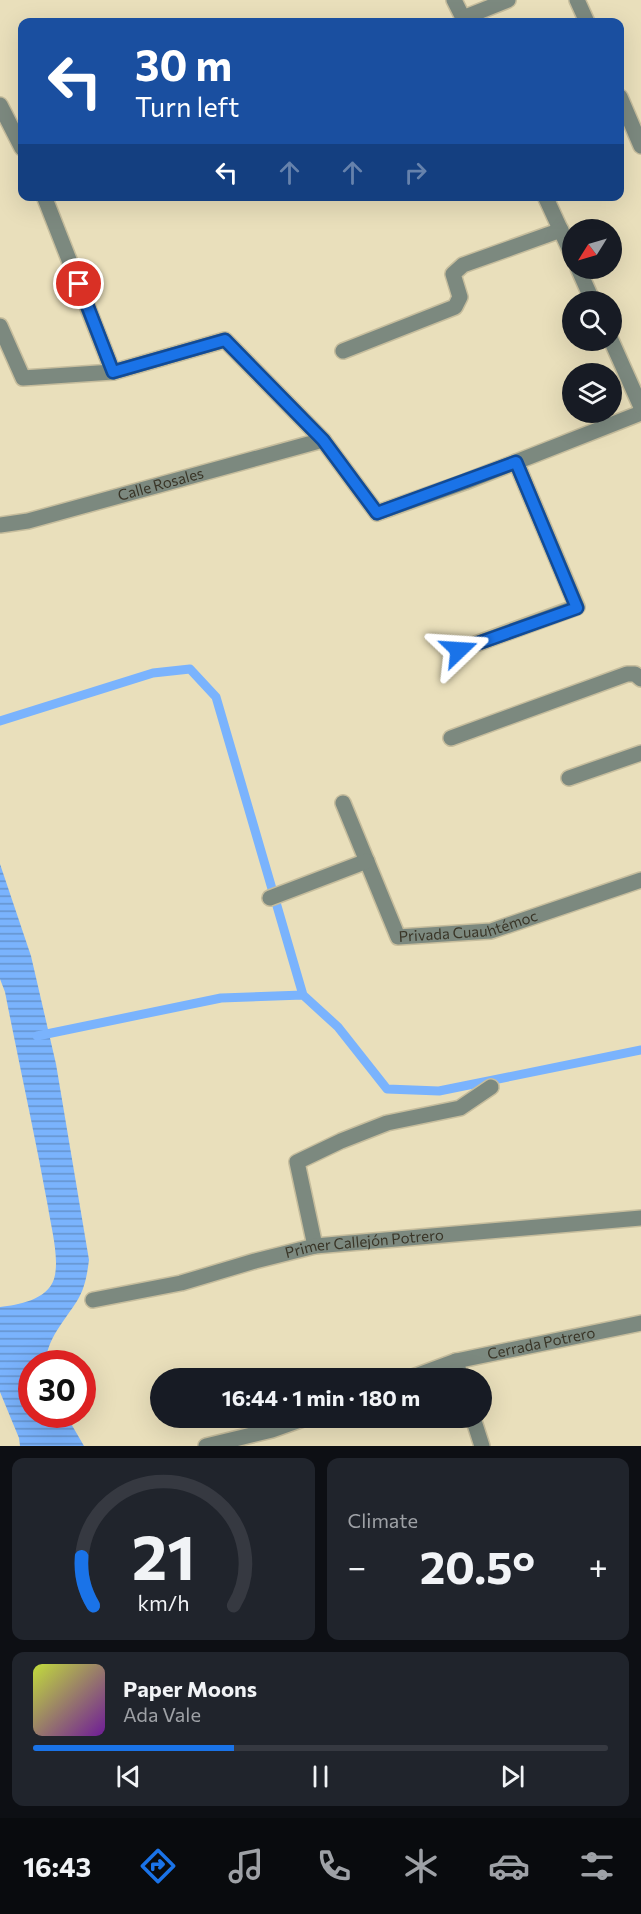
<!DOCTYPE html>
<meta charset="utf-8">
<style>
:root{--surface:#171b24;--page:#20242c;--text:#f1f3f6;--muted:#9ea1a6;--line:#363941;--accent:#1a73e8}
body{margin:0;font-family:Commissioner,sans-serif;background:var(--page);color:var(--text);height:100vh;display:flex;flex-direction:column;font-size:22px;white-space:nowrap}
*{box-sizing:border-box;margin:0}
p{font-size:20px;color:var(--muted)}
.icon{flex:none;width:33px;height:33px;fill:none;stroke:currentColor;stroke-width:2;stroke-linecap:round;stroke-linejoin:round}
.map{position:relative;height:1446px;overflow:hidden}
.sheet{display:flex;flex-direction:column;gap:12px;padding:12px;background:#0d0f14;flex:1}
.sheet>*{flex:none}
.hud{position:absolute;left:18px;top:18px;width:606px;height:183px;border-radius:12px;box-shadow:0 6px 24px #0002;background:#1a4fa0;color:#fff;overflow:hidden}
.needle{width:39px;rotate:233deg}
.fabs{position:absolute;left:562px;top:219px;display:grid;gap:12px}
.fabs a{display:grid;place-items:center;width:60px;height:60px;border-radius:50%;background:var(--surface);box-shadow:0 6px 24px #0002;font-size:30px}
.speed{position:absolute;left:18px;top:1350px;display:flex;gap:12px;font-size:30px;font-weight:700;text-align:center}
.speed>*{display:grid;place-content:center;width:78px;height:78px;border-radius:50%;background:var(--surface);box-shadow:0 6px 24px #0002;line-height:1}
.speed .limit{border:9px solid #d22;background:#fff;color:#111}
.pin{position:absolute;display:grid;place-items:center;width:51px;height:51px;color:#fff;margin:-26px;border:3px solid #fff;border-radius:50%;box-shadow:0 2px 6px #0007}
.me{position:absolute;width:66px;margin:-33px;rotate:70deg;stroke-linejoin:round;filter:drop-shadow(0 0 4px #0008)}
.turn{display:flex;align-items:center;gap:21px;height:126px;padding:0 18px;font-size:27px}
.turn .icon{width:78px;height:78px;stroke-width:2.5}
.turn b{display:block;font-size:42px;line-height:51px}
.lanes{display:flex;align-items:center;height:57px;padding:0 18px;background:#0003;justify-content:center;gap:30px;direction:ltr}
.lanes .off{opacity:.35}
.big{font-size:45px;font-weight:700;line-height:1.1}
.sheet .card{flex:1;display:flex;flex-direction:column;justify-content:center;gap:9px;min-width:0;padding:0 21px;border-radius:12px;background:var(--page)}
.sheet .dial{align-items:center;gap:0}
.dial svg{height:156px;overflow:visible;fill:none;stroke:var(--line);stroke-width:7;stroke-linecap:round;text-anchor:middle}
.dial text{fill:var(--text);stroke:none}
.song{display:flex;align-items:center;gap:18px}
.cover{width:72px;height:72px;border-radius:9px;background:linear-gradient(135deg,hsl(70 70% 55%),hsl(280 70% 35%))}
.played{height:6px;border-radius:3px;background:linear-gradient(90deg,var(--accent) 35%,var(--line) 35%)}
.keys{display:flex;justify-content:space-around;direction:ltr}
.heat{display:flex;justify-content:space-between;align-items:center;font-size:33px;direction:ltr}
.sheet .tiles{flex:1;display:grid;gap:12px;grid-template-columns:1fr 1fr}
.card:last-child{grid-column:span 2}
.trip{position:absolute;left:150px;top:1368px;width:342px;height:60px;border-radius:30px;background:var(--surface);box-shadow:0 6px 24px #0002;font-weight:700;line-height:60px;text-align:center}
.dock{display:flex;height:96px;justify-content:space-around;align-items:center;background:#090b0e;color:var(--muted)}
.dock .icon{width:42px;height:42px}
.dock .current{color:var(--accent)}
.dock b{font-size:27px;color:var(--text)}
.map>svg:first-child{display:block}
</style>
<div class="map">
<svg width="641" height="1446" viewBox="0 0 641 1446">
<defs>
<pattern id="water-rules" width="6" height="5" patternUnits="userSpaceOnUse" patternTransform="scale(1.5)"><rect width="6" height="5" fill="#7ab3fd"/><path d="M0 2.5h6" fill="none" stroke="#6592cd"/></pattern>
</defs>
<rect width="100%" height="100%" fill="#e9dfbb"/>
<path fill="url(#water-rules)" d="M0 864 31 956 56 1064 89 1260C87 1275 85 1288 77 1301 65 1320 46 1340 46 1363L32 1364V1414L66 1415 84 1446H20L19 1438 0 1392V1307C18 1305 47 1300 54 1279 60 1259 51 1227 48 1207 35 1135 19 1064 5 992L0 979Z"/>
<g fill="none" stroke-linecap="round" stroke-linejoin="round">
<path stroke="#7ab3fd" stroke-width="9" d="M0 721 153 673 190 669 216 697 303 995
M37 1036 221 998 303 995 338 1027 387 1089 439 1091 641 1050"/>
<defs>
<g id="minor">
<path d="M454 0 465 22"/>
<path d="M577 0 587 22"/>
<path d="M463 18 508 0"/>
<path d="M620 97 641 146"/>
<path d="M0 105 22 148"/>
<path d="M44 196 113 372"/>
<path d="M545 196 573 257"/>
<path d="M578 268 593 302"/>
<path d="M0 326 23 378 113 372 225 340 323 440 377 513 465 482 641 413"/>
<path d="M611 340 641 407"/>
<path d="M343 351 455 307 460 297 453 274 463 265 561 230"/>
<path id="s1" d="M0 525 28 521 323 440"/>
<path d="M459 650 577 607 516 462"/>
<path d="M451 738 627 674H635L641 679"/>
<path d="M569 778 641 753"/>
<path id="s2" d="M343 803 398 937 491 931 641 880"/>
<path d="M270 898 367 861"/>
<path d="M315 1246 297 1162 341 1141 387 1123 460 1108 491 1087"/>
<path id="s3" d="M93 1300 181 1283 255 1261 315 1246 641 1218"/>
<path d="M456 1361 461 1378"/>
<path id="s4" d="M410 1378 456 1361 641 1323"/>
<path d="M473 1418 482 1446"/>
<path d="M206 1446 272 1430 306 1418"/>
</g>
</defs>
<use href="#minor" stroke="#c6bd9d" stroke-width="18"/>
<use href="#minor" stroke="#7c897f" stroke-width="15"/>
</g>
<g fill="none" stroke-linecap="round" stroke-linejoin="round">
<defs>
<path id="route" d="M79 284 113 372 225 340 323 440 377 513 516 462 577 608 459 650"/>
</defs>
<use href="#route" stroke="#114b97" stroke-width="15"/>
<use href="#route" stroke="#1a73e8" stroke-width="10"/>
</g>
<g text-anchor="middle" stroke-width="4.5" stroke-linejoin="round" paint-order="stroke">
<g font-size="15" fill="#393527" stroke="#f6ecc8">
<text dy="5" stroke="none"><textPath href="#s1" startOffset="166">Calle Rosales</textPath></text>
<text dy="5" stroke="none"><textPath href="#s2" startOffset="216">Privada Cuauhtémoc</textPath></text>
<text dy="5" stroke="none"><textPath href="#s3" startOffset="278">Primer Callejón Potrero</textPath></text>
<text dy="5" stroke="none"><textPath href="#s4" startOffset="136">Cerrada Potrero</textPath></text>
</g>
</g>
</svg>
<div class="fabs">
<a><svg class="needle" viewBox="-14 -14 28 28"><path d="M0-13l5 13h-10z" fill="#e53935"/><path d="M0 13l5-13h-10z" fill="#9ea1a6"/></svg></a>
<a><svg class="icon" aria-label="search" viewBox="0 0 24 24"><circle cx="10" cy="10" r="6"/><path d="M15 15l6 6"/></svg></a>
<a><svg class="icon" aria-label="layers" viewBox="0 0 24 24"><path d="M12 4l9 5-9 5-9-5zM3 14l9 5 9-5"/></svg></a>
</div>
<div class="speed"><div class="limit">30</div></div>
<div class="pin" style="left:79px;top:284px;background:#d93025"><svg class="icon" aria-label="arrive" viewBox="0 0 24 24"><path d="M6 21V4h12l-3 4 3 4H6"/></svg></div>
<svg class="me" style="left:459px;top:650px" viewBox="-20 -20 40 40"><path d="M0-17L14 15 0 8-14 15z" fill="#1a73e8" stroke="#fff" stroke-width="4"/></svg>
<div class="trip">16:44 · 1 min · 180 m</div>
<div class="hud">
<div class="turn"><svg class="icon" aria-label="left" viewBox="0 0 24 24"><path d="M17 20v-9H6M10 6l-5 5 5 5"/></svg><div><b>30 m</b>Turn left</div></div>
<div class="lanes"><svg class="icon" aria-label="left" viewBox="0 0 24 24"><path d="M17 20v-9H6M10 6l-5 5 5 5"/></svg><svg class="icon off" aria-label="ahead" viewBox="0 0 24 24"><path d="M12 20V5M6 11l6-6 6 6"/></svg><svg class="icon off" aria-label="ahead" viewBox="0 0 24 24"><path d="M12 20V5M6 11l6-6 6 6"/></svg><svg class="icon off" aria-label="right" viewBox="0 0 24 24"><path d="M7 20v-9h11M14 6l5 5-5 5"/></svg></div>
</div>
</div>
<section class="sheet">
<div class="tiles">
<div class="card dial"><svg viewBox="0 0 100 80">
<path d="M14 69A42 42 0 1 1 86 69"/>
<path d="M14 69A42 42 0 0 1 8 44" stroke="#1a73e8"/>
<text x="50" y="56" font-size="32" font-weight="700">21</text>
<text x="50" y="72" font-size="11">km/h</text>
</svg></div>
<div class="card"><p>Climate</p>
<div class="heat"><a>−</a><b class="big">20.5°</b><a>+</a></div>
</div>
<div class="card">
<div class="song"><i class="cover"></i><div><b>Paper Moons</b><p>Ada Vale</p></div></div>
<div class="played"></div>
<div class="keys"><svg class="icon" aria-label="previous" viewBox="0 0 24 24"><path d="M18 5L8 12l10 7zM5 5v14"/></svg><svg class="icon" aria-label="pause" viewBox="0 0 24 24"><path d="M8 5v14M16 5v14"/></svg><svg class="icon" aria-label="next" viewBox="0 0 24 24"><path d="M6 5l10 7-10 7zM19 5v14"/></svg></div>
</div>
</div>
</section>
<nav class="dock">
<b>16:43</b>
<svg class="icon current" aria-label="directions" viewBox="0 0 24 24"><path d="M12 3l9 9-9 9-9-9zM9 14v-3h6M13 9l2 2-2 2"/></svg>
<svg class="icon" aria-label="music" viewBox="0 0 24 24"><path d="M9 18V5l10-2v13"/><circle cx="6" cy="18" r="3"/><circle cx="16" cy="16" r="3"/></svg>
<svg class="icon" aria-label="phone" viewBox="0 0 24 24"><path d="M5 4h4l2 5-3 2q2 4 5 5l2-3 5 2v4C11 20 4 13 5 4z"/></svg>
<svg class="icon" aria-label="climate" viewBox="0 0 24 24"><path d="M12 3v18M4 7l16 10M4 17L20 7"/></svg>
<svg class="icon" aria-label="car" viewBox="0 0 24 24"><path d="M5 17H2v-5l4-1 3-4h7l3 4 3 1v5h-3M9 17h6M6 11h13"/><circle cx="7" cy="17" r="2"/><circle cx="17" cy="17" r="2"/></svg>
<svg class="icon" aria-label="filters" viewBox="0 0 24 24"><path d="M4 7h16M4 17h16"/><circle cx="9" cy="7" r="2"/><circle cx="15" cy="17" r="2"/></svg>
</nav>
